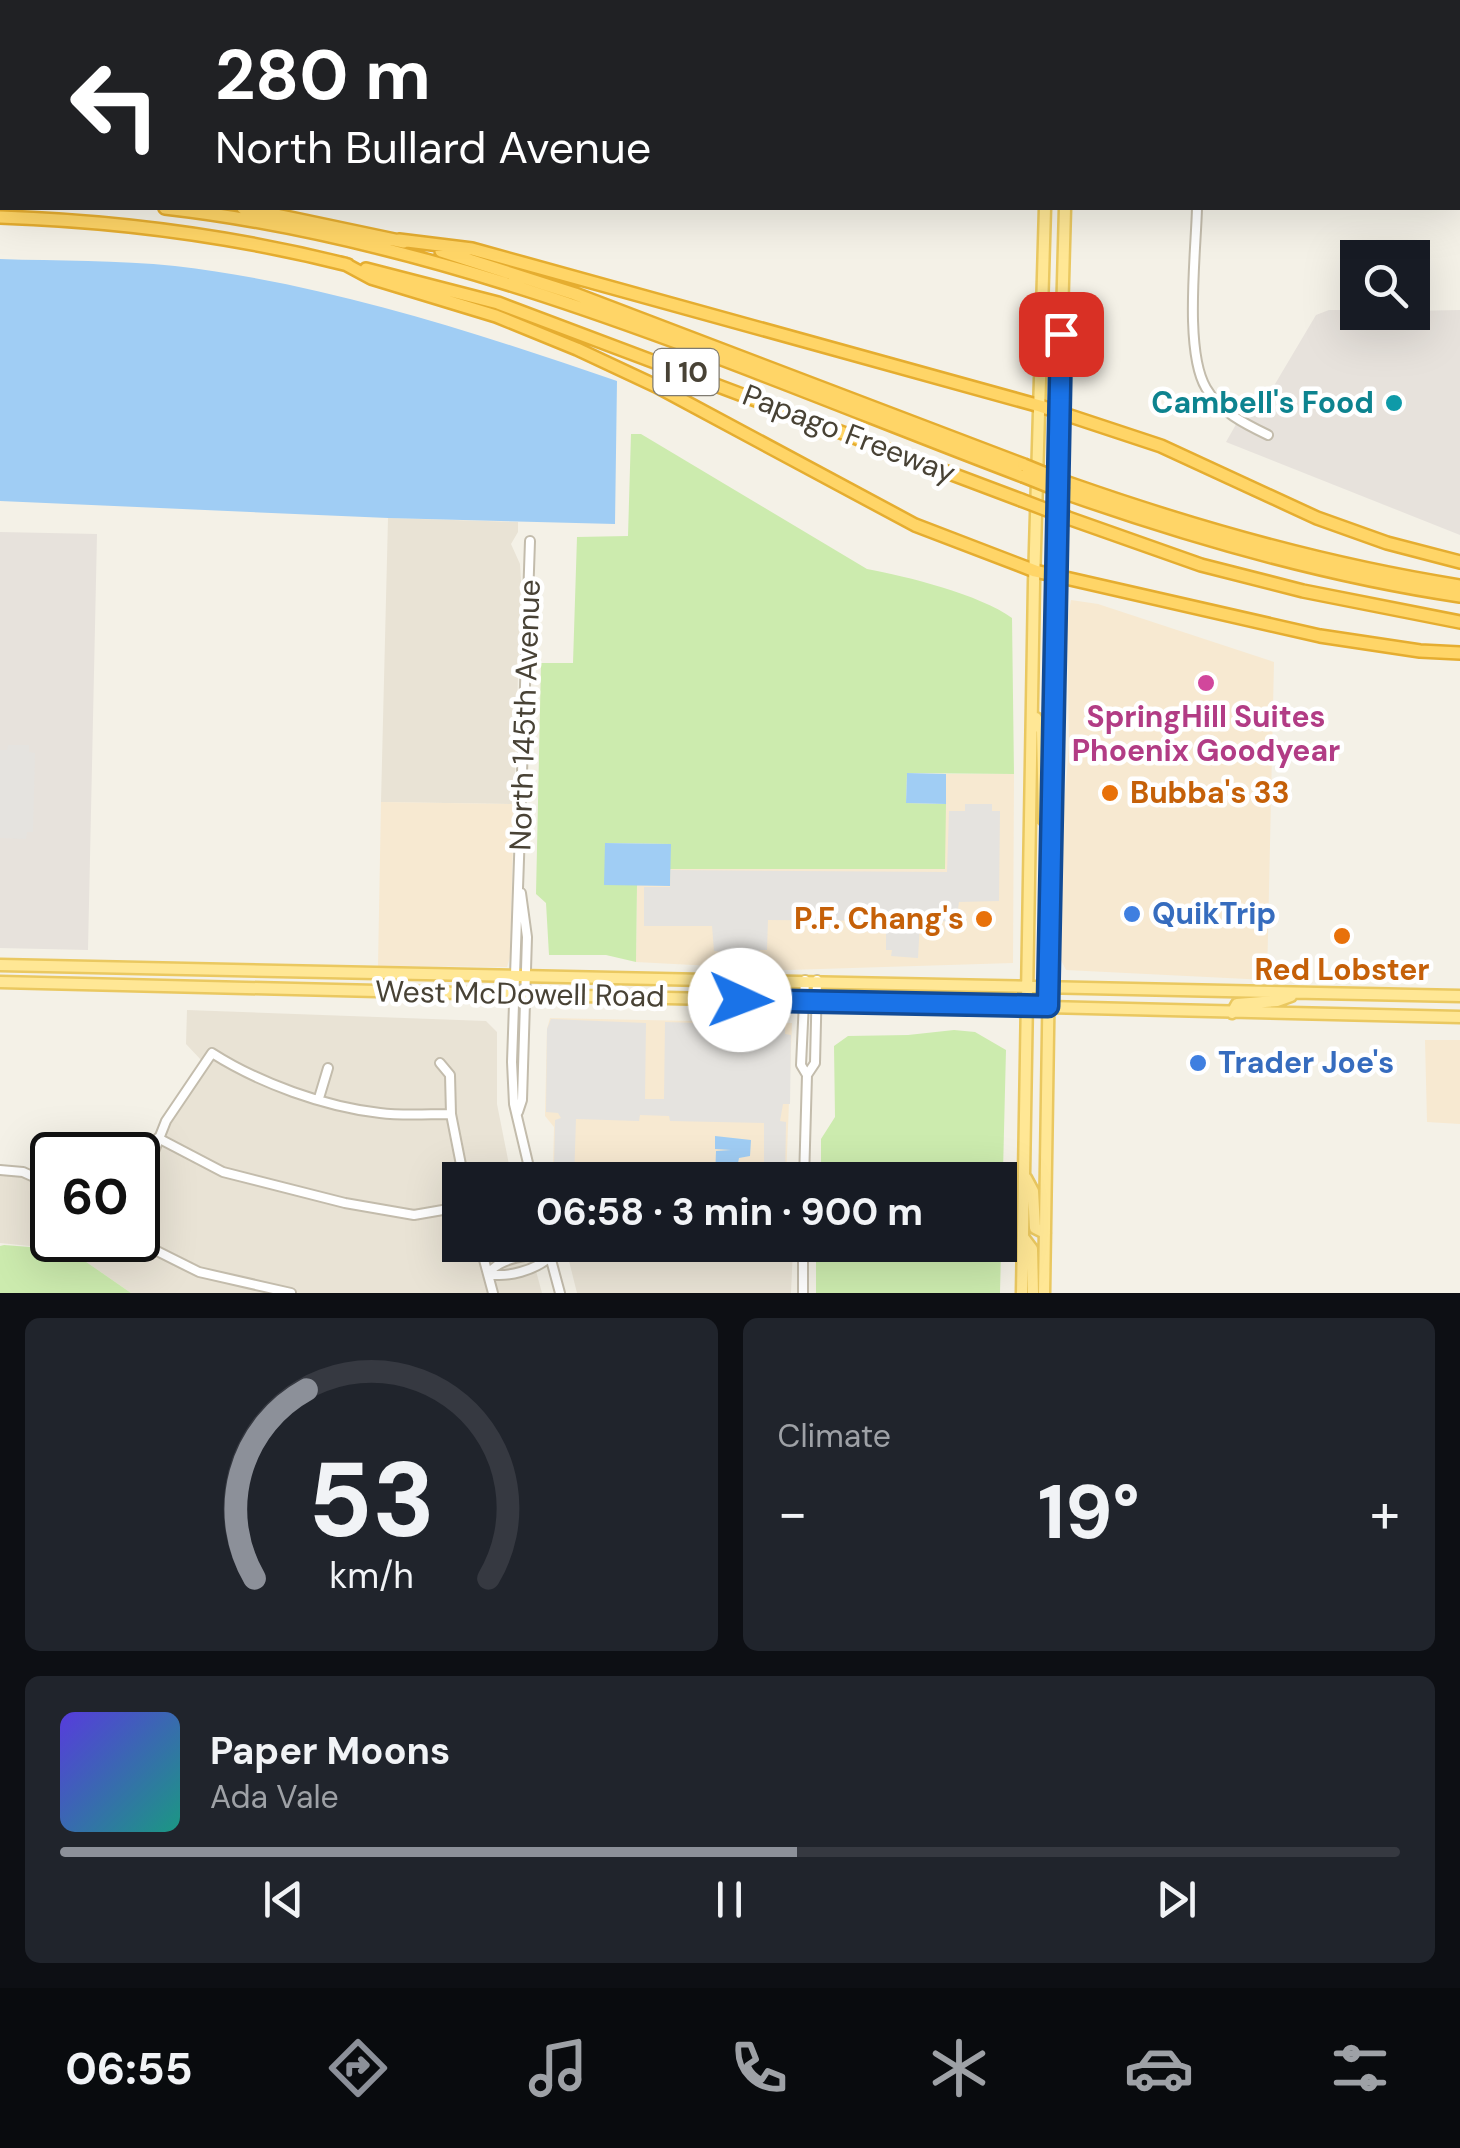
<!DOCTYPE html>
<meta charset="utf-8">
<style>
:root{--surface:#171b24;--page:#20242c;--text:#f1f3f6;--muted:#9ea1a6;--line:#363941;--accent:#8c9099}
body{margin:0;font-family:"DM Sans",sans-serif;background:var(--page);color:var(--text);height:100vh;display:flex;flex-direction:column;font-size:38px;white-space:nowrap}
*{box-sizing:border-box;margin:0}
p{font-size:32px;color:var(--muted)}
.icon{flex:none;width:55px;height:55px;fill:none;stroke:currentColor;stroke-width:2;stroke-linecap:round;stroke-linejoin:round}
.map{position:relative;height:1293px;overflow:hidden}
.details{display:flex;flex-direction:column;gap:25px;padding:25px;background:#0d0f14;flex:1}
.details>*{flex:none}
.banner{position:absolute;left:0px;top:0px;width:1460px;height:210px;box-shadow:0 10px 40px #0002;background:#202124;color:#fff;overflow:hidden}
.tools{position:absolute;left:1340px;top:240px;display:grid;gap:20px}
.tools a{display:grid;place-items:center;width:90px;height:90px;border-radius:0px;background:var(--surface);box-shadow:0 10px 40px #0002;font-size:50px}
.speed{position:absolute;left:30px;top:1132px;display:flex;gap:20px;font-size:50px;font-weight:700;text-align:center}
.speed>*{display:grid;place-content:center;width:130px;height:130px;border-radius:50%;background:var(--surface);box-shadow:0 10px 40px #0002;line-height:1}
.speed .limit{border:5px solid #111;border-radius:15px;background:#fff;color:#111}
.pin{position:absolute;display:grid;place-items:center;width:85px;height:85px;color:#fff;margin:-42px;border-radius:20px;box-shadow:0 5px 15px #0006}
.me{position:absolute;width:110px;margin:-55px;rotate:92deg;stroke-linejoin:round;filter:drop-shadow(0 0 8px #0008)}
.turn{display:flex;align-items:center;gap:35px;height:210px;padding:0 50px;font-size:45px}
.turn .icon{width:130px;height:130px;stroke-width:2.5}
.turn b{display:block;font-size:70px;line-height:85px}
.big{font-size:75px;font-weight:700;line-height:1.1}
.details .tile{flex:1;display:flex;flex-direction:column;justify-content:center;gap:15px;min-width:0;padding:0 35px;border-radius:15px;background:var(--page)}
.details .dial{align-items:center;gap:0}
.dial svg{height:260px;overflow:visible;fill:none;stroke:var(--line);stroke-width:7;stroke-linecap:round;text-anchor:middle}
.dial text{fill:var(--text);stroke:none}
.song{display:flex;align-items:center;gap:30px}
.cover{width:120px;height:120px;border-radius:15px;background:linear-gradient(135deg,hsl(250 70% 55%),hsl(170 70% 35%))}
.played{height:10px;border-radius:5px;background:linear-gradient(90deg,var(--accent) 55%,var(--line) 55%)}
.keys{display:flex;justify-content:space-around;direction:ltr}
.heat{display:flex;justify-content:space-between;align-items:center;font-size:55px;direction:ltr}
.details .tiles{flex:1;display:grid;gap:25px;grid-template-columns:1fr 1fr}
.tile:last-child{grid-column:span 2}
.trip{position:absolute;left:442px;top:1162px;width:575px;height:100px;border-radius:0px;background:var(--surface);box-shadow:0 10px 40px #0002;font-weight:700;line-height:100px;text-align:center}
.tab-bar{display:flex;height:160px;justify-content:space-around;align-items:center;background:#090b0e;color:var(--muted)}
.tab-bar .icon{width:70px;height:70px}
.tab-bar .selected{color:var(--accent)}
.tab-bar b{font-size:45px;color:var(--text)}
.map>svg:first-child{display:block}
</style>
<div class="map">
<svg width="1460" height="1293" viewBox="0 0 1460 1293">
<rect width="100%" height="100%" fill="#f4f1e7"/>
<path fill="#e9e3d5" d="M388 518 518 522V532L511 544 520 564 521 581 514 804 381 802Z
M187 1010 486 1021 497 1032V1104L512 1180H460V1245H529L542 1293H131L69 1250 0 1243V1166H21L52 1179V1240H138V1177L162 1120 202 1061 186 1044Z
M565 1245H785L786 1249H793L791 1293H577Z"/>
<path fill="#f7e9d1" d="M1071 600 1098 604 1274 662 1267 980 1066 970 1060 958V857L1069 745 1067 623Z
M946 774H1014L1013 963 788 970 636 962 637 885 669 886 670 869H944Z
M381 802 514 804 510 957 507 967 378 966Z
M550 1018 792 1023 786 1180H558L559 1169 553 1168 554 1127 545 1116 547 1029Z
M1425 1040H1460V1124L1427 1122Z"/>
<path fill="#e7e2dc" d="M1329 310H1357L1358 312 1460 310V535L1226 442 1247 405 1259 411 1316 315Z
M0 532 97 534 88 950 0 948Z"/>
<path fill="#ccebae" d="M631 434H641L867 569C906 576 981 595 1012 618L1014 774 907 773 906 803 946 804 945 869H670V844L606 843 605 884 637 885 636 962 606 955H549L546 903 536 894 541 663H573L577 537 628 536Z
M954 1030 975 1032 1006 1050 1000 1293H816V1245H1000V1180H825L826 1166 821 1162V1139L835 1117 834 1046 848 1036 908 1035Z
M4 1245 69 1250 131 1293H0V1246Z"/>
<path fill="#e5e3df" d="M8 745H29V752L35 753 33 832H27L26 839 0 838V750H7Z
M965 804H992V811H1000L999 901 959 902 957 916 952 921 920 922 918 958 891 956 892 950H886V926L891 925V921L768 920 767 950H760L757 956 714 951 712 926H644V887H670L671 870 947 872 949 811H965Z
M551 1019 646 1023 645 1099H664L665 1022 785 1026V1034L791 1035 790 1104H783L780 1121 786 1122 785 1180H764V1123L670 1121 669 1116 640 1115 639 1121 576 1119 574 1180H559L560 1169 554 1168 555 1120 561 1118 558 1113 546 1112 547 1029Z"/>
<path fill="#a0cdf4" d="M0 259C58 261 118 260 175 266 327 284 474 332 617 381L615 524 388 518 0 501Z
M907 773 946 774V804L906 803Z
M605 843 671 844 670 886 604 885Z
M715 1136 751 1140 750 1156 739 1158 735 1178H715L716 1151 731 1150 715 1149Z"/>
<g fill="none" stroke-linecap="round" stroke-linejoin="round">
<path stroke="#a0cdf4" stroke-width="8" d="M38 0 40 2
M1458 127 1460 128"/>
<defs>
<path id="minor" d="M1197 208C1196 252 1184 351 1206 388 1219 411 1245 424 1268 435
M530 541 512 1062 514 1104 532 1180
M440 1063 450 1075 451 1114 464 1180
M807 1075 815 1063 817 980
M319 1098 328 1068
M518 1112 522 1100 527 937 521 893
M158 1138 223 1172 345 1203 414 1215 460 1207
M0 1170 23 1172 52 1185
M804 1180 807 1075 801 1065 805 980
M138 1184 147 1169 166 1121 212 1053C259 1083 325 1107 380 1113 403 1116 428 1114 451 1114
M135 1240 199 1272 291 1293
M480 1245 493 1293
M547 1245 560 1293
M488 1274C499 1258 532 1252 550 1257
M488 1274C508 1278 535 1270 550 1257
M803 1293V1245"/>
<path id="major" d="M1050 2 1051 0
M1070 2V0
M1036 718 1042 731 1044 820 1052 830
M0 965 1460 996
M0 982 1460 1017
M1232 1013 1237 1004 1277 1001 1291 996
M1026 1178 1033 1191 1035 1228 1045 1233
M1023 1237 1032 1249 1033 1293
M1022 1293 1034 583 1045 208
M1044 1293 1055 576 1065 208"/>
<path id="highway" d="M0 180H2
M0 194H2
M165 208C464 242 743 370 1023 476
M243 208 404 242
M0 217C117 221 234 236 348 265
M399 240 472 249 1040 406 1161 446 1317 518 1387 543 1460 562
M441 251 575 294 1024 465
M345 264 371 278 496 316 577 349 656 386 915 525 1035 571 1320 636 1420 651 1460 653
M366 269 498 303 1021 500
M1068 483C1196 528 1326 565 1460 586
M1068 494C1196 539 1325 576 1460 596
M1068 518 1201 565 1303 591 1460 622"/>
</defs>
<use href="#minor" stroke="#c3bcac" stroke-width="12"/>
<use href="#major" stroke="#eac860" stroke-width="15"/>
<use href="#highway" stroke="#e5ad30" stroke-width="16"/>
<use href="#minor" stroke="#fff" stroke-width="8"/>
<use href="#major" stroke="#ffe795" stroke-width="10"/>
<use href="#highway" stroke="#ffd567" stroke-width="11"/>
<defs>
<path id="highway-bridge" d="M1024 465 1068 483
M1023 476 1068 494
M1021 500 1068 518"/>
</defs>
<use href="#highway-bridge" stroke="#e5ad30" stroke-width="16" stroke-linecap="butt"/>
<use href="#highway-bridge" stroke="#ffd567" stroke-width="11"/>
</g>
<g fill="none" stroke-linecap="round" stroke-linejoin="round">
<defs>
<path id="route" d="M740 1000 1048 1006 1061 334"/>
</defs>
<use href="#route" stroke="#114b97" stroke-width="25"/>
<use href="#route" stroke="#1a73e8" stroke-width="18"/>
</g>
<circle fill="#0f9aa8" stroke="#fff" stroke-width="4" cx="1394" cy="403" r="10"/>
<circle fill="#d1479c" stroke="#fff" stroke-width="4" cx="1206" cy="683" r="10"/>
<g fill="#e8710a" stroke="#fff" stroke-width="4">
<circle cx="1110" cy="793" r="10"/>
<circle cx="984" cy="919" r="10"/>
<circle cx="1342" cy="936" r="10"/>
</g>
<g fill="#3f7fe0" stroke="#fff" stroke-width="4">
<circle cx="1132" cy="914" r="10"/>
<circle cx="1198" cy="1063" r="10"/>
</g>
<g text-anchor="middle" stroke-width="9" stroke-linejoin="round" paint-order="stroke">
<rect fill="#fff" stroke="#7f7b72" stroke-width="2.5" x="653.5" y="349" width="65" height="46" rx="8"/>
<g font-size="28" font-weight="bold" fill="#484235">
<text x="686" y="382">I 10</text>
</g>
<g font-size="30" font-weight="bold" fill="#0d838f" stroke="#fff" text-anchor="end">
<text x="1374" y="413">Cambell's Food</text>
</g>
<g font-size="30" fill="#484235" stroke="#fff">
<text transform="translate(849 434) rotate(21)" y="10">Papago Freeway</text>
<text transform="translate(525 715) rotate(-88)" y="10">North 145th Avenue</text>
<text transform="translate(520 994) rotate(1)" y="10">West McDowell Road</text>
</g>
<g font-size="30" font-weight="bold" fill="#b23c85" stroke="#fff">
<text x="1206" y="727">SpringHill Suites<tspan x="1206" dy="34">Phoenix Goodyear</tspan></text>
</g>
<g font-size="30" font-weight="bold" fill="#c56008" stroke="#fff" text-anchor="start">
<text x="1130" y="803">Bubba's 33</text>
<text x="964" y="929" text-anchor="end">P.F. Chang's</text>
<text x="1342" y="980" text-anchor="middle">Red Lobster</text>
</g>
<g font-size="30" font-weight="bold" fill="#366cbe" stroke="#fff" text-anchor="start">
<text x="1152" y="924">QuikTrip</text>
<text x="1218" y="1073">Trader Joe's</text>
</g>
</g>
</svg>
<div class="tools">
<a><svg class="icon" aria-label="search" viewBox="0 0 24 24"><circle cx="10" cy="10" r="6"/><path d="M15 15l6 6"/></svg></a>
</div>
<div class="speed"><div class="limit">60</div></div>
<div class="pin" style="left:1061px;top:334px;background:#d93025"><svg class="icon" aria-label="arrive" viewBox="0 0 24 24"><path d="M6 21V4h12l-3 4 3 4H6"/></svg></div>
<svg class="me" style="left:740px;top:1000px" viewBox="-20 -20 40 40"><circle r="19" fill="#fff"/><path d="M0-13L10 11 0 6-10 11z" fill="#1a73e8"/></svg>
<div class="trip">06:58 · 3 min · 900 m</div>
<div class="banner">
<div class="turn"><svg class="icon" aria-label="left" viewBox="0 0 24 24"><path d="M17 20v-9H6M10 6l-5 5 5 5"/></svg><div><b>280 m</b>North Bullard Avenue</div></div>
</div>
</div>
<section class="details">
<div class="tiles">
<div class="tile dial"><svg viewBox="0 0 100 80">
<path d="M14 69A42 42 0 1 1 86 69"/>
<path d="M14 69A42 42 0 0 1 30 11" stroke="#8c9099"/>
<text x="50" y="56" font-size="32" font-weight="700">53</text>
<text x="50" y="72" font-size="11">km/h</text>
</svg></div>
<div class="tile"><p>Climate</p>
<div class="heat"><a>−</a><b class="big">19°</b><a>+</a></div>
</div>
<div class="tile">
<div class="song"><i class="cover"></i><div><b>Paper Moons</b><p>Ada Vale</p></div></div>
<div class="played"></div>
<div class="keys"><svg class="icon" aria-label="previous" viewBox="0 0 24 24"><path d="M18 5L8 12l10 7zM5 5v14"/></svg><svg class="icon" aria-label="pause" viewBox="0 0 24 24"><path d="M8 5v14M16 5v14"/></svg><svg class="icon" aria-label="next" viewBox="0 0 24 24"><path d="M6 5l10 7-10 7zM19 5v14"/></svg></div>
</div>
</div>
</section>
<nav class="tab-bar">
<b>06:55</b>
<svg class="icon selected" aria-label="directions" viewBox="0 0 24 24"><path d="M12 3l9 9-9 9-9-9zM9 14v-3h6M13 9l2 2-2 2"/></svg>
<svg class="icon" aria-label="music" viewBox="0 0 24 24"><path d="M9 18V5l10-2v13"/><circle cx="6" cy="18" r="3"/><circle cx="16" cy="16" r="3"/></svg>
<svg class="icon" aria-label="phone" viewBox="0 0 24 24"><path d="M5 4h4l2 5-3 2q2 4 5 5l2-3 5 2v4C11 20 4 13 5 4z"/></svg>
<svg class="icon" aria-label="climate" viewBox="0 0 24 24"><path d="M12 3v18M4 7l16 10M4 17L20 7"/></svg>
<svg class="icon" aria-label="car" viewBox="0 0 24 24"><path d="M5 17H2v-5l4-1 3-4h7l3 4 3 1v5h-3M9 17h6M6 11h13"/><circle cx="7" cy="17" r="2"/><circle cx="17" cy="17" r="2"/></svg>
<svg class="icon" aria-label="filters" viewBox="0 0 24 24"><path d="M4 7h16M4 17h16"/><circle cx="9" cy="7" r="2"/><circle cx="15" cy="17" r="2"/></svg>
</nav>
